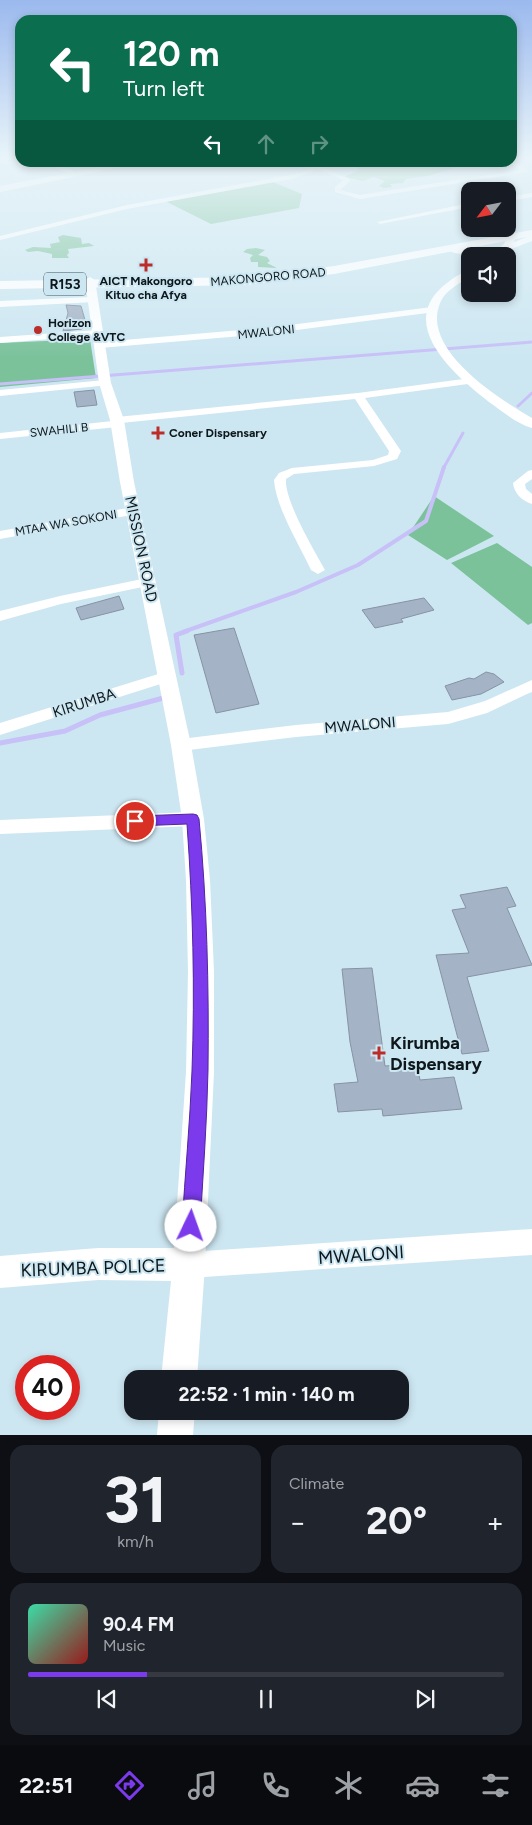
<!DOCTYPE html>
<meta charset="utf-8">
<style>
:root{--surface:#171b24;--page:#20242c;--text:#f1f3f6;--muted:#9ea1a6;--line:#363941;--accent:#7c3aed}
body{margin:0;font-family:Figtree,sans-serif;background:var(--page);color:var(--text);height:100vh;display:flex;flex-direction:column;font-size:19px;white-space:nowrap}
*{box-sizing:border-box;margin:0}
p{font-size:16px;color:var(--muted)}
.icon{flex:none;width:28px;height:28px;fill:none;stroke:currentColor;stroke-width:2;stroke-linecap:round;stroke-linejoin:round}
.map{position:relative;height:1435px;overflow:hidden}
.drawer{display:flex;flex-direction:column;gap:10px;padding:10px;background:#0d0f14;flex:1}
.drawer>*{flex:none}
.guide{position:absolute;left:15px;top:15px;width:502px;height:152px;border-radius:15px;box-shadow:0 2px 8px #0003;background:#0b6e4f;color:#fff;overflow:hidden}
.needle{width:32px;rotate:238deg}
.buttons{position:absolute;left:461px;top:182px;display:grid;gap:10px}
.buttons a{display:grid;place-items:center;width:55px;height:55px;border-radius:10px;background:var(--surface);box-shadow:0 2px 8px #0003;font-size:25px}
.speed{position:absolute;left:15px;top:1355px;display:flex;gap:10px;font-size:25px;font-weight:700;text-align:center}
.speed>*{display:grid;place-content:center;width:65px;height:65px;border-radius:50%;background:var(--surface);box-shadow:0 2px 8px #0003;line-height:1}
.speed .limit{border:8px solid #d22;background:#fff;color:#111}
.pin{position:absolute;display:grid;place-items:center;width:42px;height:42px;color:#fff;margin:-21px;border:2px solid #fff;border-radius:50%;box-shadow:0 1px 5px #0007}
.me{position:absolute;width:55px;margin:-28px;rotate:3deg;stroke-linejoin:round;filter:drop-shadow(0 0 4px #0008)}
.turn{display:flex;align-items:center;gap:18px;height:105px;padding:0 25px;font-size:22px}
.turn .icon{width:65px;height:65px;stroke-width:2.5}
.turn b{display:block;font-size:35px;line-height:42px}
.lanes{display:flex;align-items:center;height:48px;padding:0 25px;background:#0003;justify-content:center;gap:25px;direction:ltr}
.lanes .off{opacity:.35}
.big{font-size:38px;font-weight:700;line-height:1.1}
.drawer .card{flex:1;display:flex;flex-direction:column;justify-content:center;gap:8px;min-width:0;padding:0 18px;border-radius:15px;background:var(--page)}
.drawer .dial{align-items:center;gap:0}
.dial b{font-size:65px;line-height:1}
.song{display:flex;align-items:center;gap:15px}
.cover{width:60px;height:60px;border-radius:8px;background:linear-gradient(135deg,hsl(160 70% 55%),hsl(0 70% 35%))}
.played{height:5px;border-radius:2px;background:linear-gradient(90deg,var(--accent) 25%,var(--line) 25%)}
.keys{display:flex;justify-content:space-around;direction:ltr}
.heat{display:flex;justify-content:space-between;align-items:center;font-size:28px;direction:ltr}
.drawer .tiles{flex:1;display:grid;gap:10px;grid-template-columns:1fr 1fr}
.card:last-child{grid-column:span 2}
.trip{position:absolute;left:124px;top:1370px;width:285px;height:50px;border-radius:15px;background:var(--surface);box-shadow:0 2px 8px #0003;font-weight:700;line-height:50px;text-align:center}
.menu{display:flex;height:80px;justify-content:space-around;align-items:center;background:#090b0e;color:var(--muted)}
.menu .icon{width:35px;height:35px}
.menu .selected{color:var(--accent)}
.menu b{font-size:22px;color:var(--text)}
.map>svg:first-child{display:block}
</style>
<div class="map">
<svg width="532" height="1435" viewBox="0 0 532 1435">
<rect width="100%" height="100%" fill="#cde7f2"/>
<path fill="#7bc29b" d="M353 163H461V166L428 176 406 179 403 183 390 184 392 187 384 188 379 186 385 181 374 177 363 181 344 177 359 170Z
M273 182 302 194 299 208 211 224 165 201Z
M63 235 81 238 82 244 89 243 94 246 68 249 69 253 67 255 69 258H52V254L38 251 28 252 25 250 33 247 51 248 50 244 60 242 58 237Z
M256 248 265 250 258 255 267 257 270 261 267 263 277 268 258 267V262H251L250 258 253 255 243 252 247 249Z
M90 339 96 378 0 387V343Z
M434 496 494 536 447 560 408 535Z
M497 543 532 567V623L528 625 451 563Z"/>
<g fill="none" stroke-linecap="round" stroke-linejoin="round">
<path stroke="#c7c1f8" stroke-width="3" d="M0 384 532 342
M518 406 532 393
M443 469 463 433"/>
<path stroke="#c7c1f8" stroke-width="4" d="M183 632 296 592 358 565 426 521 444 467"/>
<path stroke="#c7c1f8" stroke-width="5" d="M182 673 176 635 187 631
M0 743 65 731 100 715 167 697"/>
</g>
<path fill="#a5b3c6" stroke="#8593a5" d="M66 305 81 306 85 320 82 329 63 331 68 313Z
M94 390 97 405 77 407 74 392Z
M119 596 124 609 81 620 76 608Z
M424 598 434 610 401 619 403 622 375 628 362 610Z
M234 628 259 704 216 713 194 635Z
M486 672 494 674 504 682 481 694 452 700 445 686 469 678 474 679Z
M507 887 516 906 507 908 532 965 467 977 489 1051 462 1054 436 955 469 953 452 910 466 908 460 895Z
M372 968 385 1066 417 1064 420 1080 454 1077 462 1109 383 1116 382 1109 338 1112 334 1084 358 1082 350 1042 342 969Z"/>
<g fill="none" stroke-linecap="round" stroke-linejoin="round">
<path fill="#fff" fill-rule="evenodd" d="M512 160 527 170V172L360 199 335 192V187L343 180 315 168 312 172 291 179 127 209 0 240V236L127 205 290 175 308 170 314 162H320L318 165 350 179V181L340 190 360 195 520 170 510 163Z
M532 193V197L508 201V197Z
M470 203V207L380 224 377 222Z
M494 229H504L512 233 508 235Z
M91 297 95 300 94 302 0 307V301Z
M432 307 436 310 435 312 266 334 100 348 95 345 100 342 266 328Z
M98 330 101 331V335L0 343V337Z
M471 378 476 381 475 383 365 398 401 451 397 459 374 466 294 474 286 479C284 500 314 550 325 570L318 574 311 570C299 544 276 508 274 480L279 473 292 468 373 460 388 455 389 451 355 399 121 423V426L117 427 0 439V433L113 421V418L117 417 358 393Z
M105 380 110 383 109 385 0 396V390Z
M532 470V479L525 484 526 489 532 494V504C522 501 514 493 513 483L528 471Z
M133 507 137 508 139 511 137 514 0 539V531Z
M147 578 152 579 154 582 152 585 61 604 0 621V611L60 596Z
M168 671 173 672 176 676 173 680 0 735V723Z
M532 680V692L527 694 487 713 448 724 296 737 181 751 175 749 173 745 175 741 181 739 296 725 448 712 485 701Z
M193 812 199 814 202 819 199 824 193 826 0 834V820Z
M532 1229V1255L189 1278 180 1274 176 1265 180 1256 189 1252Z"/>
<path fill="#fff" fill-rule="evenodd" d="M43 162H54L80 174 73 176Z
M508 230 516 237 514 242 532 235V241L506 251 500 256C487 256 457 257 446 249L451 246 493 253 504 244 507 237 504 233Z
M470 270V277C460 283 446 290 441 301 418 348 499 399 532 418V428C517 424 502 411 489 402 458 378 398 328 441 288 449 281 459 273 470 270Z
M90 277 95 280 111 383 124 420 134 482 191 745 204 819 210 880 214 972V1072L205 1265 197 1379H161L171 1281 98 1280 0 1288V1256L98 1248H174L186 1072 188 972 186 880 182 819 171 745 120 482 110 420 99 383 85 280Z
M159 1411H195L193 1435H157Z"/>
<path fill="#fff" fill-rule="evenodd" d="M126 162H145L0 192V186Z"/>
<path fill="#fff" fill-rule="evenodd" d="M532 230V236L334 274 246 285 0 289V281L246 277 334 266Z"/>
</g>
<linearGradient id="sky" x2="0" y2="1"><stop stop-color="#9bb9ee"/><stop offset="0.44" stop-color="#e8f4f9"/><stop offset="1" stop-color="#e8f4f9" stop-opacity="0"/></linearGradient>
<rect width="532" height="357" fill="url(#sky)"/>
<path fill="#7c3aed" stroke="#51269a" d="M193 814 197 815 199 819C207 903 209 986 208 1070 207 1122 203 1174 200 1226L198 1233 191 1235 185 1233 182 1226C185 1175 190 1123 192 1071 195 989 193 906 187 824L135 826 130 825 129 821 130 818 135 816Z"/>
<g fill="#bc2d2a" stroke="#cde7f2" stroke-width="2">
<path d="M143.5 257.5h5v5h5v5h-5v5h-5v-5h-5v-5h5z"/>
<circle cx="38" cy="330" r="5"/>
<path d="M155.5 425.5h5v5h5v5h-5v5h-5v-5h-5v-5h5z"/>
<path d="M376.5 1045.5h5v5h5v5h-5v5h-5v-5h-5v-5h5z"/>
</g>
<g text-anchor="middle" stroke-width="4" stroke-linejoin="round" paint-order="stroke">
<g font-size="12" fill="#0e171b" stroke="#cde7f2">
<text transform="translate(268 277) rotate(-5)" y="4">MAKONGORO ROAD</text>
<text transform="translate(266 332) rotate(-6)" y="4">MWALONI</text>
<text transform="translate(59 430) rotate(-6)" y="4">SWAHILI B</text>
<text transform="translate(66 523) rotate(-10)" y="4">MTAA WA SOKONI</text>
</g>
<g font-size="12" font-weight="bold" fill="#0e171b" stroke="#cde7f2" text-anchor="start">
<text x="146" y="285" text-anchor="middle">AICT Makongoro<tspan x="146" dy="14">Kituo cha Afya</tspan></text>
<text x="48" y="327">Horizon<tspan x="48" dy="14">College &amp;VTC</tspan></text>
<text x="169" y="437">Coner Dispensary</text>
</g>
<rect fill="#cde7f2" stroke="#47555c" stroke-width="1" x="44" y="272.5" width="42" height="23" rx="4"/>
<g font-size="14" font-weight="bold" fill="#0e171b">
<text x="65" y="289">R153</text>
</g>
<g font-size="15" fill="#0e171b" stroke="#cde7f2">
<text transform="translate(141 549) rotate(78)" y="5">MISSION ROAD</text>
<text transform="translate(84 703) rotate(-18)" y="5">KIRUMBA</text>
<text transform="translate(360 725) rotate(-5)" y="5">MWALONI</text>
</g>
<g font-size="18" font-weight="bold" fill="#0e171b" stroke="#cde7f2" text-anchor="start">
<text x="390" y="1049">Kirumba<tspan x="390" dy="21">Dispensary</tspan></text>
</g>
<g font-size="18" fill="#0e171b" stroke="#cde7f2">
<text transform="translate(361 1255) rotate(-4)" y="6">MWALONI</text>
<text transform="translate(93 1268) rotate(-2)" y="6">KIRUMBA POLICE</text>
</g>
</g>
</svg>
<div class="buttons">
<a><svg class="needle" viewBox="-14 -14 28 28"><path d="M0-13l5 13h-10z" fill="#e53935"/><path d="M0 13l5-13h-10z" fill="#9ea1a6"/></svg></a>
<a><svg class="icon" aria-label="sound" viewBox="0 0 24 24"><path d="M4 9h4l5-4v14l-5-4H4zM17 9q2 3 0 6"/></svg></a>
</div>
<div class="speed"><div class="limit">40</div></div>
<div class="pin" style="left:135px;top:821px;background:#d93025"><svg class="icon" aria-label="arrive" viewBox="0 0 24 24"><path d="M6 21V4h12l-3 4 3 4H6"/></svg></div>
<svg class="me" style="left:191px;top:1226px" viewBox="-20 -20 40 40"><circle r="19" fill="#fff"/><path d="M0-13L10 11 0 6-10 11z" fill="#7c3aed"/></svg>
<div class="trip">22:52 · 1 min · 140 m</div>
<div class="guide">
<div class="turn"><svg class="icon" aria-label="left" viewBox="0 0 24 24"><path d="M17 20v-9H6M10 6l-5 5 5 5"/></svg><div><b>120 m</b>Turn left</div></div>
<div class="lanes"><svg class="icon" aria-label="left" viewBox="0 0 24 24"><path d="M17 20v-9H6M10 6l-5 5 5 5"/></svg><svg class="icon off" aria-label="ahead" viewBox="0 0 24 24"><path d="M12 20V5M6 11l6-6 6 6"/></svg><svg class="icon off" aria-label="right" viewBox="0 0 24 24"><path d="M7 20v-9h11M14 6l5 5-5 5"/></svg></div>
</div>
</div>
<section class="drawer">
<div class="tiles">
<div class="card dial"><b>31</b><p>km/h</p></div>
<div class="card"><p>Climate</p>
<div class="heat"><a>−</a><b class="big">20°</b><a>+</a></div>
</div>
<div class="card">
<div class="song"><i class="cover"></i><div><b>90.4 FM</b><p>Music</p></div></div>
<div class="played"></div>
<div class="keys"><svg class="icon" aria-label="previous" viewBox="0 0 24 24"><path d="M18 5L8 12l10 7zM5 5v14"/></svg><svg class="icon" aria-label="pause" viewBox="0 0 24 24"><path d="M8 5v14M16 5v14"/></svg><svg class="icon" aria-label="next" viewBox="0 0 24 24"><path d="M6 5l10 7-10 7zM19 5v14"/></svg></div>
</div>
</div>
</section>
<nav class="menu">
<b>22:51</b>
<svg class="icon selected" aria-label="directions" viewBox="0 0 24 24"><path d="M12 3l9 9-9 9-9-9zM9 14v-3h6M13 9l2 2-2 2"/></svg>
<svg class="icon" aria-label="music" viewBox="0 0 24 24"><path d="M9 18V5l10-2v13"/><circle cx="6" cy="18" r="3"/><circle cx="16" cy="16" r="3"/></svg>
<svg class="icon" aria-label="phone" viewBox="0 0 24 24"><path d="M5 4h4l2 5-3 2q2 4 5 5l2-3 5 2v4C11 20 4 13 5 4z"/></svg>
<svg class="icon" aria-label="climate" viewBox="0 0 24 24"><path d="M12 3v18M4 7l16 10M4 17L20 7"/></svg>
<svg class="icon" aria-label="car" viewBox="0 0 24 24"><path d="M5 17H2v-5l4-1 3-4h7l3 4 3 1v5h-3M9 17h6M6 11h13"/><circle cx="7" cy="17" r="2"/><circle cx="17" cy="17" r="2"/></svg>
<svg class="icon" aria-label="filters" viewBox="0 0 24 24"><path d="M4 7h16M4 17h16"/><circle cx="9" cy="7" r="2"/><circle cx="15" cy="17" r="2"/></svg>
</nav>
